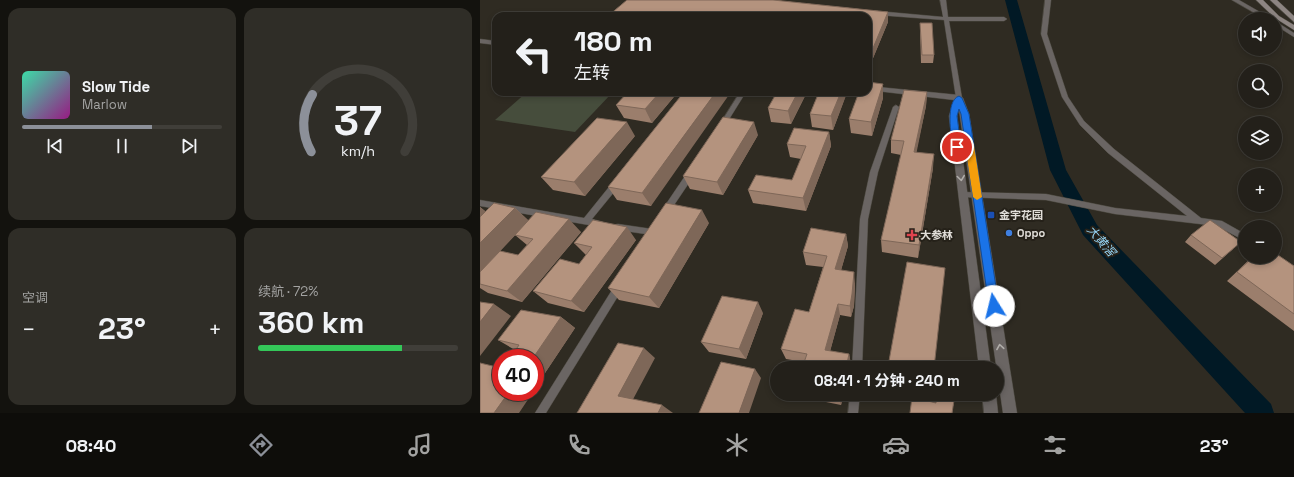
<!DOCTYPE html>
<html lang="zh">
<meta charset="utf-8">
<style>
:root{--surface:#23201a;--page:#2f2d27;--text:#f1f3f6;--muted:#a3a3a2;--line:#403e39;--accent:#8c9099}
body{margin:0;font-family:"Space Grotesk","Noto Sans SC",sans-serif;background:var(--page);color:var(--text);height:100vh;display:flex;flex-direction:column;font-size:15px;white-space:nowrap}
*{box-sizing:border-box;margin:0}
p{font-size:13px;color:var(--muted)}
.icon{flex:none;width:22px;height:22px;fill:none;stroke:currentColor;stroke-width:2;stroke-linecap:round;stroke-linejoin:round}
.map{position:relative;flex:1;overflow:hidden}
.details{display:flex;flex-direction:column;gap:8px;padding:8px;background:#13120e;width:480px}
.details>*{flex:none}
.banner{position:absolute;left:12px;top:12px;width:380px;height:84px;border-radius:12px;box-shadow:0 2px 6px #0003,0 0 0 1px var(--line);background:#23201a;color:var(--text);overflow:hidden}
.controls{position:absolute;left:758px;top:12px;display:grid;gap:8px}
.controls a{display:grid;place-items:center;width:44px;height:44px;border-radius:50%;background:var(--surface);box-shadow:0 2px 6px #0003,0 0 0 1px var(--line);font-size:20px}
.speed{position:absolute;left:12px;top:349px;display:flex;gap:8px;font-size:20px;font-weight:700;text-align:center}
.speed>*{display:grid;place-content:center;width:52px;height:52px;border-radius:50%;background:var(--surface);box-shadow:0 2px 6px #0003,0 0 0 1px var(--line);line-height:1}
.speed .limit{border:6px solid #d22;background:#fff;color:#111}
.pin{position:absolute;display:grid;place-items:center;width:34px;height:34px;color:#fff;margin:-17px;border:2px solid #fff;border-radius:50%;box-shadow:0 1px 4px #0007}
.me{position:absolute;width:44px;margin:-22px;rotate:351deg;stroke-linejoin:round;filter:drop-shadow(0 0 3px #0008)}
.turn{display:flex;align-items:center;gap:14px;height:84px;padding:0 16px;font-size:18px}
.turn .icon{width:52px;height:52px;stroke-width:2.5}
.turn b{display:block;font-size:28px;line-height:34px}
.big{font-size:30px;font-weight:700;line-height:1.1}
.details .widget{flex:1;display:flex;flex-direction:column;justify-content:center;gap:6px;min-width:0;padding:0 14px;border-radius:12px;background:var(--page)}
.details .dial{align-items:center;gap:0}
.dial svg{height:104px;overflow:visible;fill:none;stroke:var(--line);stroke-width:7;stroke-linecap:round;text-anchor:middle}
.dial text{fill:var(--text);stroke:none}
.song{display:flex;align-items:center;gap:12px}
.cover{width:48px;height:48px;border-radius:6px;background:linear-gradient(135deg,hsl(160 70% 55%),hsl(310 70% 35%))}
.played{height:4px;border-radius:2px;background:linear-gradient(90deg,var(--accent) 65%,var(--line) 65%)}
.keys{display:flex;justify-content:space-around;direction:ltr}
.heat{display:flex;justify-content:space-between;align-items:center;font-size:22px;direction:ltr}
.charge{height:6px;border-radius:3px;background:linear-gradient(90deg,#34c759 72%,var(--line) 0)}
.details .tiles{flex:1;display:grid;gap:8px;grid-template-columns:repeat(2,1fr)}
.trip{position:absolute;left:290px;top:361px;width:234px;height:40px;border-radius:20px;background:var(--surface);box-shadow:0 2px 6px #0003,0 0 0 1px var(--line);font-weight:700;line-height:40px;text-align:center}
.dock{display:flex;height:64px;justify-content:space-around;align-items:center;background:#0e0d0a;color:var(--muted)}
.dock .icon{width:28px;height:28px}
.dock .active{color:var(--accent)}
.dock b{font-size:18px;color:var(--text)}
main{display:flex;flex:1;min-height:0}
.map>svg:first-child{display:block}
</style>
<main>
<section class="details">
<div class="tiles">
<div class="widget">
<div class="song"><i class="cover"></i><div><b>Slow Tide</b><p>Marlow</p></div></div>
<div class="played"></div>
<div class="keys"><svg class="icon" aria-label="previous" viewBox="0 0 24 24"><path d="M18 5L8 12l10 7zM5 5v14"/></svg><svg class="icon" aria-label="pause" viewBox="0 0 24 24"><path d="M8 5v14M16 5v14"/></svg><svg class="icon" aria-label="next" viewBox="0 0 24 24"><path d="M6 5l10 7-10 7zM19 5v14"/></svg></div>
</div>
<div class="widget dial"><svg viewBox="0 0 100 80">
<path d="M14 69A42 42 0 1 1 86 69"/>
<path d="M14 69A42 42 0 0 1 15 25" stroke="#8c9099"/>
<text x="50" y="56" font-size="32" font-weight="700">37</text>
<text x="50" y="72" font-size="11">km/h</text>
</svg></div>
<div class="widget"><p>空调</p>
<div class="heat"><a>−</a><b class="big">23°</b><a>+</a></div>
</div>
<div class="widget"><p>续航 · 72%</p><b class="big">360 km</b><div class="charge"></div></div>
</div>
</section>
<div class="map">
<svg width="814" height="413" viewBox="0 0 814 413">
<rect width="100%" height="100%" fill="#2f2b22"/>
<path fill="#464d3c" d="M47 92H127L132 93 95 132 15 120Z"/>
<g fill="none" stroke-linecap="round" stroke-linejoin="round">
<path fill="#011925" fill-rule="evenodd" d="M525 0H537L586 170 617 225 791 404 794 413H765L603 235 570 170Z"/>
<defs>
<path id="minor" d="M460 0H466L468 17H524L527 19 524 21H469L482 98 479 100 476 98 464 20 397 15 394 13 397 11 463 17Z
M565 0H571L567 34 588 97 604 121 634 149 721 218 742 221 765 234V241L737 226 635 214 566 200 480 197 479 195 480 193 483 192 566 194 635 208 707 216 628 153 600 125 582 97 561 34Z
M752 0H759L792 19H785Z
M795 21 814 33V37L795 25Z
M260 92H266L243 129H239L238 127Z
M416 105 419 107 398 172 388 219 382 368H372L380 219 390 172 413 107Z
M212 169 216 172 215 174 188 214H182L181 212 182 210 209 170Z
M136 181 139 182 140 184 139 186 112 219 123 222 124 224 123 226 120 227 0 206V200L104 218 133 182Z
M138 224 172 229 175 230 176 232 175 234 172 235 138 230 135 229 134 227 135 225Z
M140 281 143 282 145 285 143 288 66 413H55L137 282Z
M370 394H380L378 413H368Z"/>
<path id="tertiary" d="M0 39 16 41V45L0 43Z
M388 86 479 95 483 98 489 114 537 413H523L479 110 477 116 511 368H499L469 116 474 100 388 90Z
M502 394H516L518 413H504Z"/>
<path id="secondary" d="M776 0H783L799 16 814 25V30L795 18Z
M790 0H797L814 16V22Z"/>
</defs>
<use href="#minor" stroke="#4b483f" stroke-width="1"/>
<use href="#tertiary" stroke="#4b483f" stroke-width="1"/>
<use href="#secondary" stroke="#4b483f" stroke-width="1"/>
<use href="#minor" fill="#6a6563" fill-rule="evenodd"/>
<use href="#tertiary" fill="#6a6563" fill-rule="evenodd"/>
<use href="#secondary" fill="#8d8582" fill-rule="evenodd"/>
</g>
<path fill="#9b7e6c" fill-rule="evenodd" d="M147 0H293L408 12V22L391 63H388V16H128Z
M440 23 454 55 453 63H441L440 30Z
M403 84V98L392 136 371 133 369 119Z
M148 92H198L172 123 144 118 136 105Z
M204 92 171 206 137 200 128 187Z
M327 92 311 124 291 122 288 108Z
M339 92H367L353 130 332 127 330 114Z
M447 92 446 106 436 152 453 168 438 258 402 252 401 240 421 155 411 153V140Z
M349 132 351 146 326 211 273 203 268 190 312 180 321 159 310 157 307 144Z
M278 135 243 195 210 189 203 176Z
M155 136 105 196 73 190 61 177Z
M0 207 6 212 35 208 49 221 101 232 42 302 8 293 0 288ZM35 235 47 245 38 255 20 251Z
M229 223 179 308 139 300 128 288Z
M366 234 368 246 361 270 375 284 374 306 371 317 360 315 350 351 369 354 371 364 370 368H322L324 362 306 359 301 349 329 312 343 267 326 265 323 252Z
M711 235 753 249 735 265 705 242Z
M156 240 104 312 68 303 53 291 99 264 106 255 94 243Z
M772 257H795L814 266V331L747 281Z
M283 313 266 359 229 352 221 342Z
M81 317 95 328 55 388V358L35 350 18 340Z
M409 361 454 368H409Z
M319 394H364L361 405 321 397Z
M457 394H475L472 413 455 402Z"/>
<path fill="#7e6758" d="M408 12V22L391 63V53Z
M403 84V98L392 136 391 122Z
M180 92H198L172 123 165 109Z
M236 92H251L171 206 162 193Z
M318 92H327L311 124 308 111Z
M361 92H367V93L353 130 351 116Z
M447 92 446 106 434 165V152Z
M147 122 155 136 105 196 94 182Z
M274 122 278 135 243 195 237 182Z
M349 132 351 146 326 211 323 198Z
M454 154 453 168 438 258 439 245Z
M0 207 9 214 0 223Z
M35 208 49 221 0 272V243Z
M222 210 229 223 179 308 169 297Z
M89 219 101 232 42 302 27 291Z
M147 227 156 240 104 312 91 301Z
M366 234 368 246 358 281 355 269Z
M374 272 375 284 374 306 371 317 370 306Z
M278 302 283 313 266 359 259 349Z
M14 304 31 316 0 356V322Z
M358 304 360 315 348 359 345 350Z
M81 317 95 328 55 388V358H53Z
M164 348 175 358 150 405 138 396Z
M369 354 371 364 370 368H366Z
M275 369 281 378 269 413H259Z
M29 392H53L39 413H14Z
M359 394H364L361 405 359 397Z
M182 405 193 413H178Z"/>
<path fill="#b4937e" stroke="#7e6758" d="M147 0H293L408 12 391 53H388V16H128Z
M440 23H452L454 55H442Z
M388 82 403 84 391 122 369 119 379 92H388Z
M424 90 447 92 434 152 454 154 439 245 401 240 424 141 411 140Z
M148 92H180L165 109 136 105Z
M204 92H236L162 193 128 187Z
M297 92H318L308 111 288 108Z
M339 92H361L351 116 330 114Z
M243 117 274 122 237 182 203 176Z
M117 118 147 122 94 182 61 177Z
M314 128 349 132 323 198 268 190 276 175 312 180 326 146 307 144Z
M14 203 35 208 0 243V217Z
M186 203 222 210 169 297 128 288Z
M56 212 89 219 27 291 0 284V272L20 251 38 255 53 239 35 235Z
M113 220 147 227 91 301 53 291 80 259 99 264 112 247 94 243Z
M730 220 761 242 742 258 711 235Z
M331 228 366 234 355 269 374 272 372 294 370 306 358 304 345 350 369 354 366 368H322L327 354 301 349 315 309 329 312 347 256 323 252Z
M795 253 814 266V314L757 272 773 257H795Z
M427 262 465 268 454 368H448L409 361Z
M242 296 278 302 259 349 221 342Z
M0 302 14 304 0 322Z
M41 310 81 317 53 358H30L39 345 18 340Z
M138 343 164 348 138 396 182 405 178 413H97Z
M241 362 275 369 259 413H219Z
M0 363 21 368V392H29L14 413H0Z
M343 394H359V397Z
M457 394H475L472 413H430L432 397 456 403Z"/>
<defs><path id="oneway-chevron" d="M-2-3.5L2.5 0L-2 3.5" fill="none" stroke-width="1.6" stroke-linecap="round" stroke-linejoin="round"/></defs>
<g stroke="#b1aeaa">
<use href="#oneway-chevron" transform="translate(481 178) rotate(82)"/>
<use href="#oneway-chevron" transform="translate(520 347) rotate(-99)"/>
</g>
<path fill="#1a73e8" stroke="#114b97" d="M479 96 482 98 489 114 519 306 518 310 514 311 510 310 509 306 481 114 479 109 477 116 481 147 477 150 473 147C471 136 465 101 479 96Z"/>
<path fill="#f59e0b" d="M490 142 494 145 502 197 497 200 493 197 485 145Z"/>
<rect fill="#1a4fb4" stroke="#252119" stroke-width="1.5" x="507" y="211" width="8" height="8" rx="2"/>
<circle fill="#3f7fe0" stroke="#252119" stroke-width="1.5" cx="529" cy="233" r="4"/>
<path fill="#e0444e" stroke="#252119" stroke-width="1.5" d="M430 229h4v4h4v4h-4v4h-4v-4h-4v-4h4z"/>
<g text-anchor="middle" stroke-width="4" stroke-linejoin="round" paint-order="stroke">
<g font-size="11" font-weight="bold" fill="#e1ded9" stroke="#252119" text-anchor="start">
<text x="519" y="219">金宇花园</text>
<text x="537" y="237">Oppo</text>
<text x="440" y="239">大参林</text>
</g>
<g font-size="12" font-style="italic" fill="#98d8f9" stroke="#252119">
<text transform="translate(621 241) rotate(49)" y="4">大黄滘</text>
</g>
</g>
</svg>
<div class="controls">
<a><svg class="icon" aria-label="sound" viewBox="0 0 24 24"><path d="M4 9h4l5-4v14l-5-4H4zM17 9q2 3 0 6"/></svg></a>
<a><svg class="icon" aria-label="search" viewBox="0 0 24 24"><circle cx="10" cy="10" r="6"/><path d="M15 15l6 6"/></svg></a>
<a><svg class="icon" aria-label="layers" viewBox="0 0 24 24"><path d="M12 4l9 5-9 5-9-5zM3 14l9 5 9-5"/></svg></a>
<a>+</a>
<a>−</a>
</div>
<div class="speed"><div class="limit">40</div></div>
<div class="pin" style="left:477px;top:147px;background:#d93025"><svg class="icon" aria-label="arrive" viewBox="0 0 24 24"><path d="M6 21V4h12l-3 4 3 4H6"/></svg></div>
<svg class="me" style="left:514px;top:306px" viewBox="-20 -20 40 40"><circle r="19" fill="#fff"/><path d="M0-13L10 11 0 6-10 11z" fill="#1a73e8"/></svg>
<div class="trip">08:41 · 1 分钟 · 240 m</div>
<div class="banner">
<div class="turn"><svg class="icon" aria-label="left" viewBox="0 0 24 24"><path d="M17 20v-9H6M10 6l-5 5 5 5"/></svg><div><b>180 m</b>左转</div></div>
</div>
</div>
</main>
<nav class="dock">
<b>08:40</b>
<svg class="icon active" aria-label="directions" viewBox="0 0 24 24"><path d="M12 3l9 9-9 9-9-9zM9 14v-3h6M13 9l2 2-2 2"/></svg>
<svg class="icon" aria-label="music" viewBox="0 0 24 24"><path d="M9 18V5l10-2v13"/><circle cx="6" cy="18" r="3"/><circle cx="16" cy="16" r="3"/></svg>
<svg class="icon" aria-label="phone" viewBox="0 0 24 24"><path d="M5 4h4l2 5-3 2q2 4 5 5l2-3 5 2v4C11 20 4 13 5 4z"/></svg>
<svg class="icon" aria-label="climate" viewBox="0 0 24 24"><path d="M12 3v18M4 7l16 10M4 17L20 7"/></svg>
<svg class="icon" aria-label="car" viewBox="0 0 24 24"><path d="M5 17H2v-5l4-1 3-4h7l3 4 3 1v5h-3M9 17h6M6 11h13"/><circle cx="7" cy="17" r="2"/><circle cx="17" cy="17" r="2"/></svg>
<svg class="icon" aria-label="filters" viewBox="0 0 24 24"><path d="M4 7h16M4 17h16"/><circle cx="9" cy="7" r="2"/><circle cx="15" cy="17" r="2"/></svg>
<b>23°</b>
</nav>
